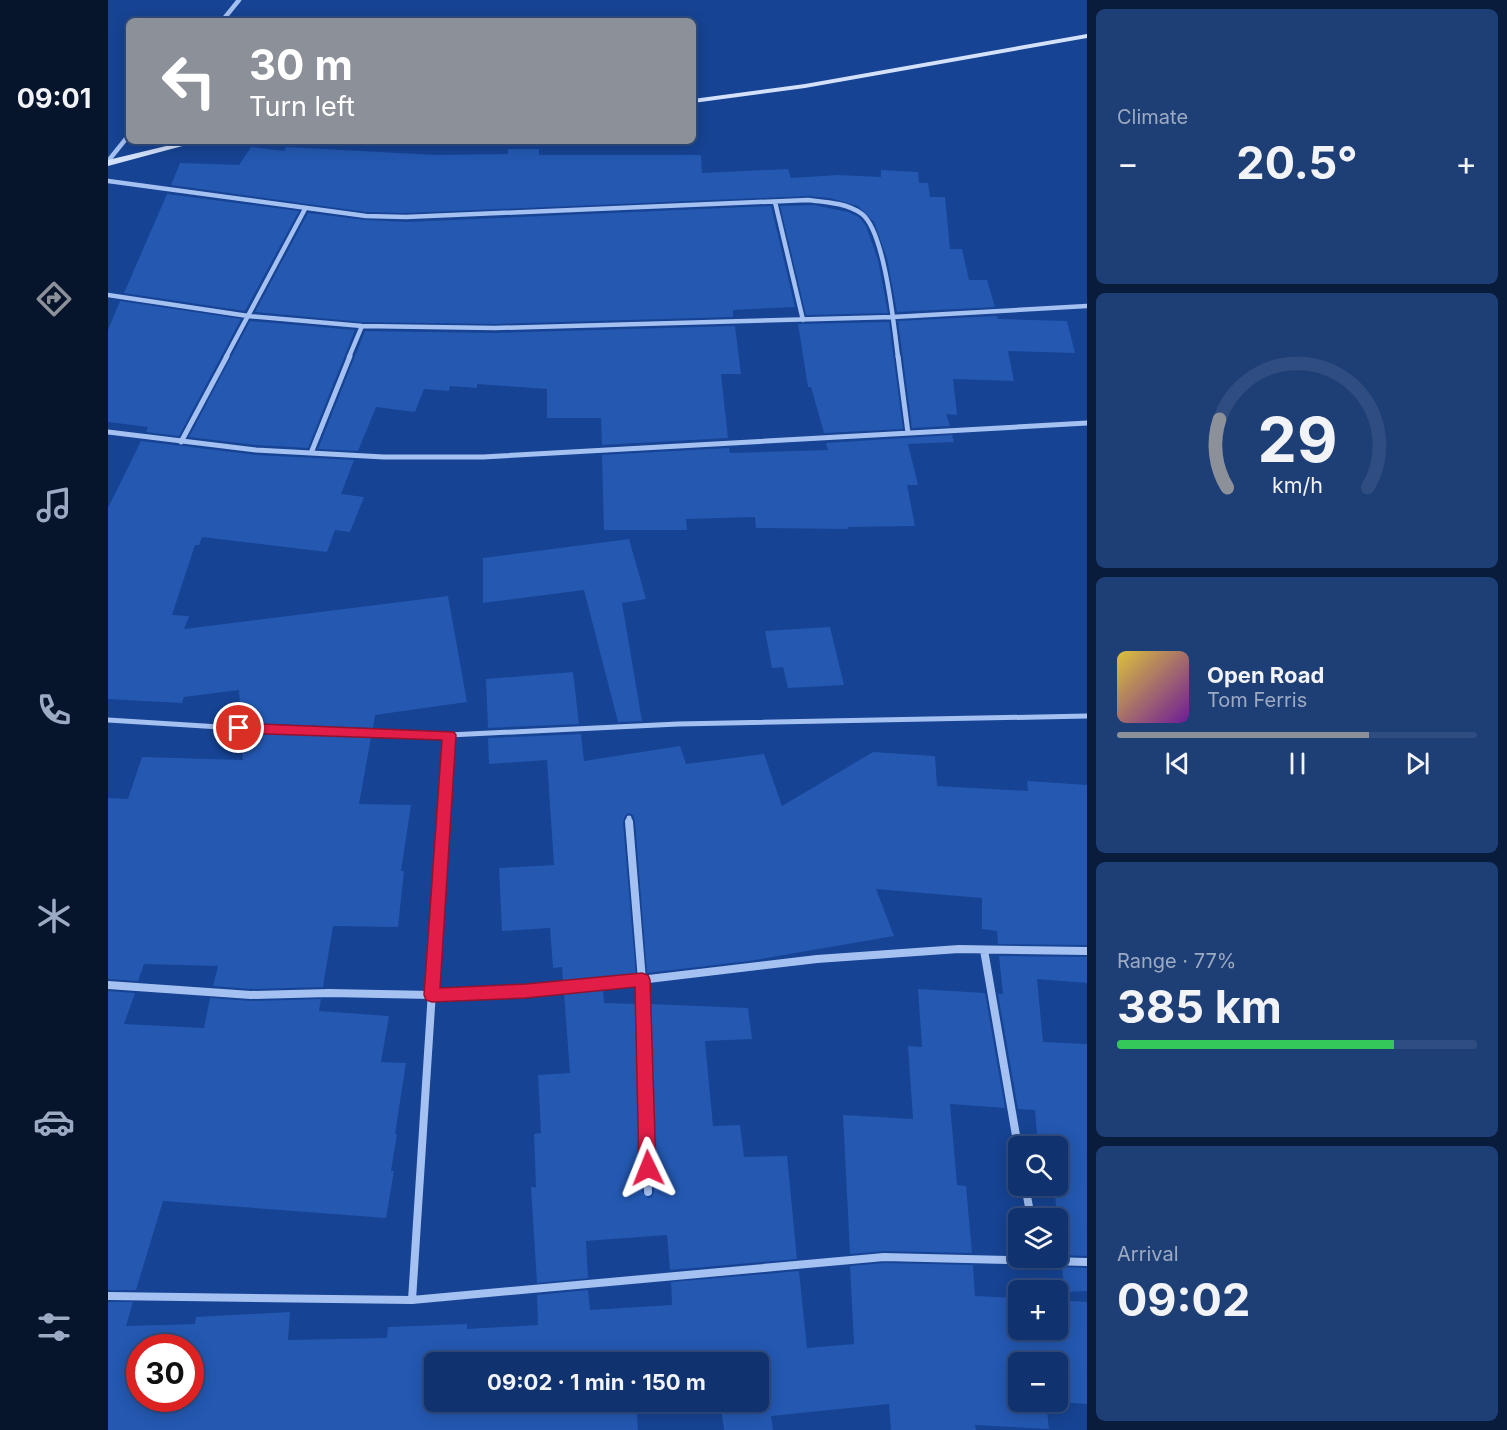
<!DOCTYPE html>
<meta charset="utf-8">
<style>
:root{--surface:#10326e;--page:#1e3e76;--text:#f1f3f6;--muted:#9caac2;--line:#304d81;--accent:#8c9099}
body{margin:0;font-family:Inter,sans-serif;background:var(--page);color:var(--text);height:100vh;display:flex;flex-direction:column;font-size:22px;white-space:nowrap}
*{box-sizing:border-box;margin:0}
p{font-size:20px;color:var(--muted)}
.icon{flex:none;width:33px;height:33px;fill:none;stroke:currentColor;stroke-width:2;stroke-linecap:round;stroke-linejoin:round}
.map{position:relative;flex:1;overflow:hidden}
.sheet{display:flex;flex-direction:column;gap:9px;padding:9px;background:#091c3c;width:420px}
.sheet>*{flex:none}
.guide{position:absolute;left:18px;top:18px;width:570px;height:126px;border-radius:9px;box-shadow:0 3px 15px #0003,0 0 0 2px var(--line);background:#8c9099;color:#fff;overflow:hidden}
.tools{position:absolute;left:900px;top:1136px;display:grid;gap:12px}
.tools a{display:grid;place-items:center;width:60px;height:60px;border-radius:9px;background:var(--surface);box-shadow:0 3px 15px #0003,0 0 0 2px var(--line);font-size:30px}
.speed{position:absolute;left:18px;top:1334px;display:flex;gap:12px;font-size:30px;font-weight:700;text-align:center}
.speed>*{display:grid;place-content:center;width:78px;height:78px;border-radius:50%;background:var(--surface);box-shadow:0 3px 15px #0003,0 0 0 2px var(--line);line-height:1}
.speed .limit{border:9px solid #d22;background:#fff;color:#111}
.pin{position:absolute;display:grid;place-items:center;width:51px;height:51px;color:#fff;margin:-26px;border:3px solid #fff;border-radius:50%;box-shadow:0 2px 6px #0007}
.me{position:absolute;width:66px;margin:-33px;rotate:358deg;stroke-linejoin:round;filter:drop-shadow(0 0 4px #0008)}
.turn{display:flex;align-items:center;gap:21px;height:126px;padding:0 24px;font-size:27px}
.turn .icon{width:78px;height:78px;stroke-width:2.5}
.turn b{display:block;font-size:42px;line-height:51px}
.big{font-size:45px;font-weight:700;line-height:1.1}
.sheet .widget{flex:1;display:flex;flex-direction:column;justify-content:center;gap:9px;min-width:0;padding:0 21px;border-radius:9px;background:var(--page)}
.sheet .dial{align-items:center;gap:0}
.dial svg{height:156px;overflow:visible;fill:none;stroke:var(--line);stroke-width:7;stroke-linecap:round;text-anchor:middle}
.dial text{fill:var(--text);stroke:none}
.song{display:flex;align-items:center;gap:18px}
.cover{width:72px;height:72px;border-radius:9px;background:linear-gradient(135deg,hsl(50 70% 55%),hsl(280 70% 35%))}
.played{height:6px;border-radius:3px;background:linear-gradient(90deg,var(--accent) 70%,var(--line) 70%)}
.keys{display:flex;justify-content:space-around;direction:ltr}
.heat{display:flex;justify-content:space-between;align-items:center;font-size:33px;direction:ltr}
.charge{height:9px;border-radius:4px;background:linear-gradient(90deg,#34c759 77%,var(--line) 0)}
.trip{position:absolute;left:316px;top:1352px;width:345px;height:60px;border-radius:9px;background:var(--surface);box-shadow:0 3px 15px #0003,0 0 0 2px var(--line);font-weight:700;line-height:60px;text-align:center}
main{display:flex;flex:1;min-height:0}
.tab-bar{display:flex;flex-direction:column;width:108px;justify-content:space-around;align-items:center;background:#06142c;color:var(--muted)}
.tab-bar .icon{width:42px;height:42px}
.tab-bar .active{color:var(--accent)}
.tab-bar b{font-size:27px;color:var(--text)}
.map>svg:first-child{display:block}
</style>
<main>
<nav class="tab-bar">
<b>09:01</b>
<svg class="icon active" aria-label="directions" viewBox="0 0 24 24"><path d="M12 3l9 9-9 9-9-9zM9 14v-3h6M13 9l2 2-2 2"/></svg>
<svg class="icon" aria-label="music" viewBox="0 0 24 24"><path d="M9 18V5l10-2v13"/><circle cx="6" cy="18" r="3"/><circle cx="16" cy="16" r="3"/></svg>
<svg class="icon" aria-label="phone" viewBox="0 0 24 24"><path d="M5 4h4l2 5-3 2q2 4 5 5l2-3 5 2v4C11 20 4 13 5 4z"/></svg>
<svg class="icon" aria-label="climate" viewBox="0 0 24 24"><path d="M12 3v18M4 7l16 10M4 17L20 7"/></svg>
<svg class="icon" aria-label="car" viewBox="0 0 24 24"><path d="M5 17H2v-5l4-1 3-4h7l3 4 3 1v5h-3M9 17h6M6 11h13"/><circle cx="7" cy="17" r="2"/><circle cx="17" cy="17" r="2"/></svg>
<svg class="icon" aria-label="filters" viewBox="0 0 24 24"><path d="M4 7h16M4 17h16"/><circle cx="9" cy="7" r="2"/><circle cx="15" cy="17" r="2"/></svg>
</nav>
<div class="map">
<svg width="979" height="1430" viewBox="0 0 979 1430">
<rect width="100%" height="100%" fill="#164393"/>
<path fill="#2458b1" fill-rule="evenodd" d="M143 147 176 151 178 147 328 155 400 154V149H431V155H593L594 173 680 169 683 178 730 175 773 177V170L810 172 811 183H820L822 197H837L842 249H854L861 280H879L887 307 789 312 779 258 766 222 750 206 722 198 700 196 298 213 258 212 63 185 72 163 131 165Z
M59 194 191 211 137 311 16 293Z
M706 205 740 212 751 217 758 226 770 260 780 313 698 315 672 206Z
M663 206 689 315 687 307 625 310V317L387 324 254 322 147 312 200 213 258 220 298 222Z
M12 301 133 319 71 436 38 432 40 427 0 422V330Z
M889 316 890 319 959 321 967 353 900 351 906 381 845 379 849 415 838 414 842 426 804 428 790 321Z
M142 321 247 330 200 448 148 445 81 437Z
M781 322 795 429 716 433 703 387H700L690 324Z
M627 326 633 374H613L620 438 494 445 493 418H439V389L369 384V388L342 386 341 391 316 389 307 412 268 407 250 451 210 449 257 331 387 333Z
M844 435 846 442 800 444 810 485H799L807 526 740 527V529L648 528 647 517 578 519 579 530H496L494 455 621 448 622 453 720 450 718 443Z
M33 441 148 455 246 460 233 494 256 497 242 532 227 530 219 552 94 537 91 545H87L64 615 81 616 76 629 340 596 359 702 267 715 265 728 133 723 131 690 76 697 74 703 0 699V508Z
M521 539 538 599 514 603 534 721 510 722 476 590 375 603V558Z
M722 627 736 685 680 688 675 667 664 668 657 631Z
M465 672 471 724 380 728 378 679Z
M133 733 263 738 251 804 303 805 293 871H296L290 927 225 926 215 987 143 989 105 986 110 966 36 964 30 981 0 979V798L20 799 34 757 135 760Z
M473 734 476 761 572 746 578 764 656 754 674 806 765 752 827 756 829 786 920 791 919 781 979 785V945L890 944 889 931 874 929V898L768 889 786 936 641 961 539 973 527 822 525 815 520 813 517 816 515 822 528 975 455 981 454 967 445 968 442 928 394 931 391 868 446 865 439 760 381 764 380 738Z
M891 956 979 957V983L929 979 935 1042 979 1044V1256L953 1255 946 1185H950V1146H930L927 1110 910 1109 890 994H895Z
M810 989 877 993 897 1108 842 1104 849 1185 858 1186 864 1253 776 1251 742 1254 735 1115 805 1119 800 1046 814 1047Z
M495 990 496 1003 529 1004 534 1192 540 1198 544 1197 546 1192 541 1004 640 1008 644 1039 597 1041 605 1126 632 1125 636 1157 679 1156 689 1259 562 1270 559 1235 478 1241 480 1278 429 1283 423 1187H428L426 1134 433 1133 430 1075 462 1073 456 993Z
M0 991 27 993 16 1024 96 1028 102 998 143 1001 213 999 211 1011 281 1016 273 1062 298 1063 287 1134H289L283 1171H286L278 1218 55 1201 28 1290H0Z
M776 1263 865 1265 867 1296 910 1298V1329H950V1300L979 1302V1404L938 1401 941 1429 867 1425 868 1430H783L781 1404 663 1416 665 1430H616L612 1401H651V1362H608L607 1354 525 1362H327V1401H528L530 1430H0V1302H25L18 1326 87 1324 88 1317 182 1312 180 1340 279 1338 280 1327 359 1324V1329L430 1325 429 1295 480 1290 482 1310 564 1305 563 1282 691 1271 699 1348 746 1344 742 1266ZM32 1347H82V1398H32ZM910 1362H950V1401H910Z
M954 1267 979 1268V1291L957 1292Z"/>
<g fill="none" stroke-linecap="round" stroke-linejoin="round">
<path stroke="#a5c1f1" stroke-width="4.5" d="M114 21 131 0
M0 161 21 135
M0 181 258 216 298 217 700 200C718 202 739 203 754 214 777 232 786 327 790 357
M667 202 695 320
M0 295 140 316 254 326 387 328 785 317 979 306
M118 357 197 209
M241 357 254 326"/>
<path stroke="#a5c1f1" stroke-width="5" d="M790 356 800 433
M0 432 148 450 276 457H375L979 423
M73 442 119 356
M203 453 242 356
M0 720 175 731 341 735 570 724 979 716
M521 818V823
M335 823 341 735"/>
<path stroke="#a5c1f1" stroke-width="8" d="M521 822 534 980 540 1192
M876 950 910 1147
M0 985 143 995 221 993 324 995 490 985 709 959 851 949 979 951
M917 1185 923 1218
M0 1296 304 1300 776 1257 979 1262
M304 1300 335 822"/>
<path fill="#d3e1fb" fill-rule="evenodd" d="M979 34V38L697 88 585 103V99L697 84Z
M79 141H93L0 166V160Z"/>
</g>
<path fill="#e11d48" stroke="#92132f" stroke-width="1.5" d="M131 723 346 732 348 735 332 988 418 984 534 973 540 975 542 980 548 1168 546 1174 540 1176 534 1174 531 1168 527 987 418 998 324 1002 318 1000 316 995 334 740 131 733 125 728Z"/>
</svg>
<div class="tools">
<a><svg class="icon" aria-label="search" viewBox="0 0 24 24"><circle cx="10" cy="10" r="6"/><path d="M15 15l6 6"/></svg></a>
<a><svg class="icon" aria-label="layers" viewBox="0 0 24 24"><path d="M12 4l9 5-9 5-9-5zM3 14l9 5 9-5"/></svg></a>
<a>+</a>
<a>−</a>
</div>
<div class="speed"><div class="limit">30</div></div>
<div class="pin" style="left:131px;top:728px;background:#d93025"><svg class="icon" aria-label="arrive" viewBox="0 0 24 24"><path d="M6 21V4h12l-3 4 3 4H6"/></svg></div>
<svg class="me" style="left:540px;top:1168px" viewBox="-20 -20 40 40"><path d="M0-17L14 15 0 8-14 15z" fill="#e11d48" stroke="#fff" stroke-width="4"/></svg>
<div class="trip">09:02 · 1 min · 150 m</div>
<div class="guide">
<div class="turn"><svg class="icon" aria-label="left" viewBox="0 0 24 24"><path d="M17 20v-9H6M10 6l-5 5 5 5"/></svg><div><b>30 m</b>Turn left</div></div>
</div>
</div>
<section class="sheet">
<div class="widget"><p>Climate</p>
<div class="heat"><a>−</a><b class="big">20.5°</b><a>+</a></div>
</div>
<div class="widget dial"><svg viewBox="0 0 100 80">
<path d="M14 69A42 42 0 1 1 86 69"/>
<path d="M14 69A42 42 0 0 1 10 34" stroke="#8c9099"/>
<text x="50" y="56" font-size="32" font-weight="700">29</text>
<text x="50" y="72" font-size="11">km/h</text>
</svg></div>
<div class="widget">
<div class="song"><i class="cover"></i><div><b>Open Road</b><p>Tom Ferris</p></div></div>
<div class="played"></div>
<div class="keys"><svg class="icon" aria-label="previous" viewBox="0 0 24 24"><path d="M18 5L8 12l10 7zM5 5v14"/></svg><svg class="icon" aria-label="pause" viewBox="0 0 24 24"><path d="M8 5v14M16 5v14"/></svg><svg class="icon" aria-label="next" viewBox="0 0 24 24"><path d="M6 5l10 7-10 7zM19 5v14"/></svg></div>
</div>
<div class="widget"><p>Range · 77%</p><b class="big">385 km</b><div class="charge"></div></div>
<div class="widget"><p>Arrival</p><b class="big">09:02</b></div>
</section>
</main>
